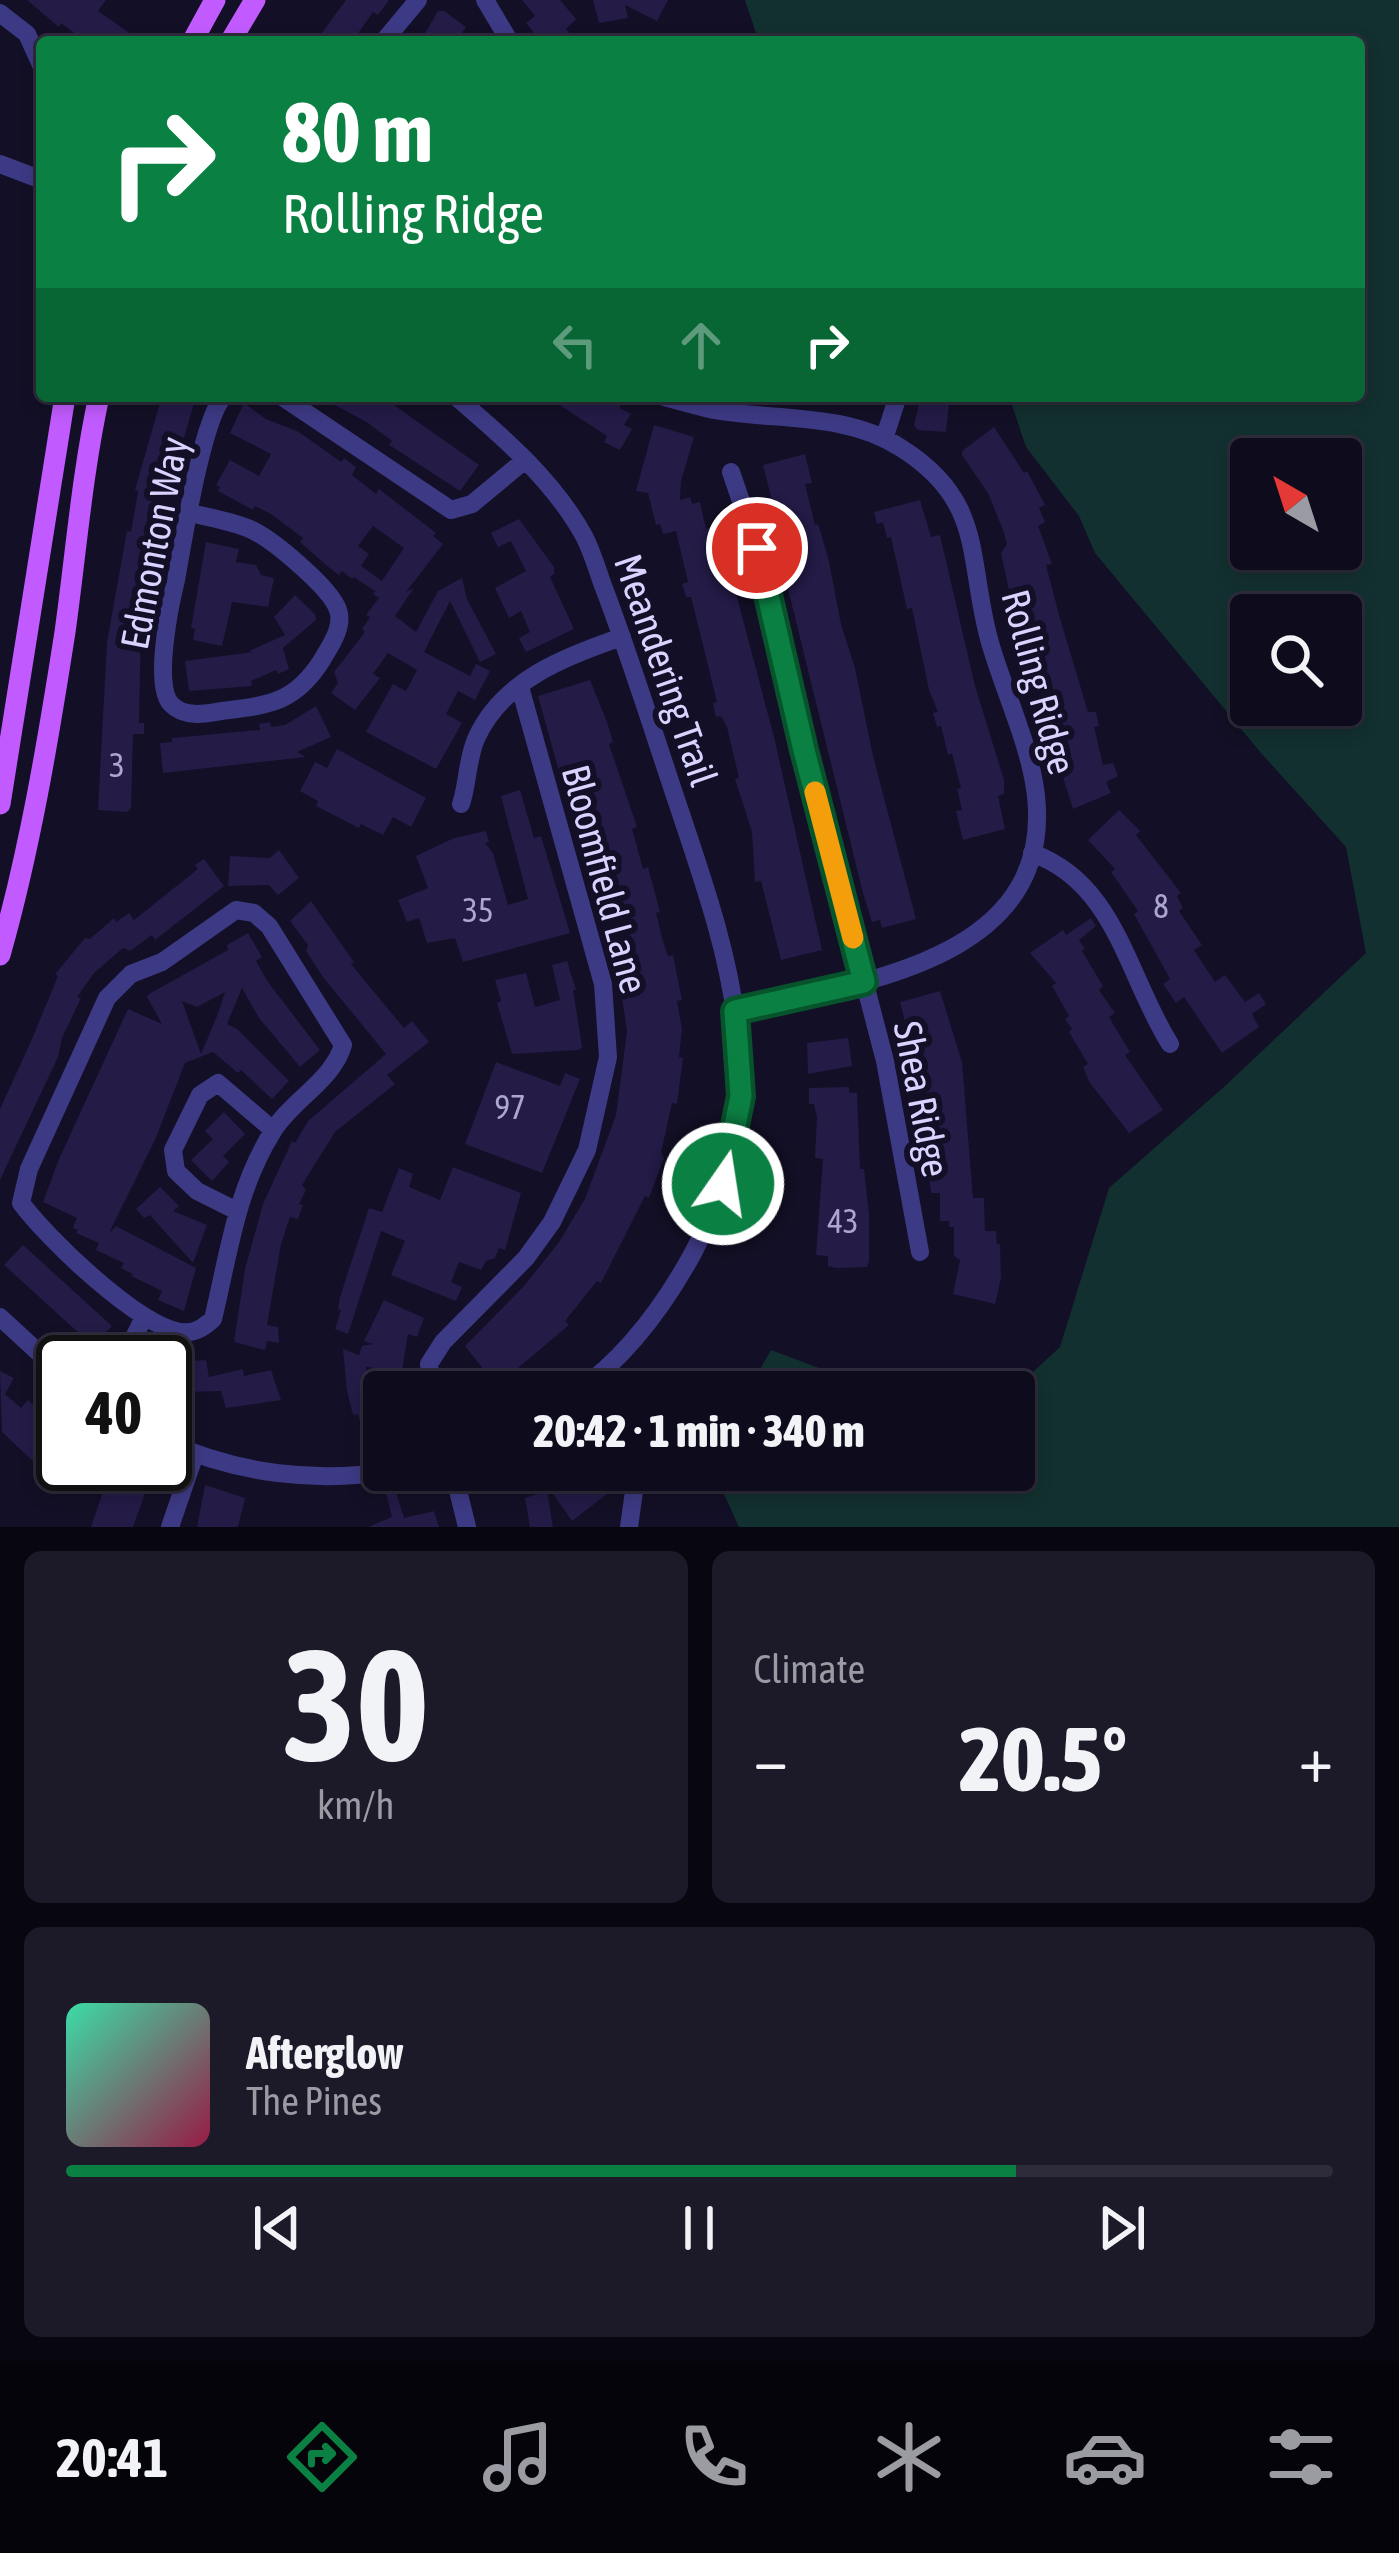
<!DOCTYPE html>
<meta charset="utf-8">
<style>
:root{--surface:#0e0b1c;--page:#1c1929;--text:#f1f3f6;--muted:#9b9ba3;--line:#2e2b3b;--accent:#0b8043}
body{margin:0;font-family:"Asap Condensed",sans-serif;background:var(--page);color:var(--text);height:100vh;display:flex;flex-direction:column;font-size:45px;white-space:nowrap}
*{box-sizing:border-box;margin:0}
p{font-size:39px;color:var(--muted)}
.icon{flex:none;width:66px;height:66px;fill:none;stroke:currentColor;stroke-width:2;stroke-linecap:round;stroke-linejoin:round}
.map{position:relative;height:1527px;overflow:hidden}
.panel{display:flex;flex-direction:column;gap:24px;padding:24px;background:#08060f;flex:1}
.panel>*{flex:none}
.top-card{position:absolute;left:36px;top:36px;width:1329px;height:366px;border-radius:12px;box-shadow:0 6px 18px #0003,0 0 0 3px var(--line);background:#0b8043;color:#fff;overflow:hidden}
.needle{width:78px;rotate:321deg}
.buttons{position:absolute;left:1230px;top:438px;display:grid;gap:24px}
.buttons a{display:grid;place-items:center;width:132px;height:132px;border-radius:12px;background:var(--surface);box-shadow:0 6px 18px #0003,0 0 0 3px var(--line);font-size:60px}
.speed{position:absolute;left:36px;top:1335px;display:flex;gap:24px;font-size:60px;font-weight:700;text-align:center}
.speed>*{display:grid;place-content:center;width:156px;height:156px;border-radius:50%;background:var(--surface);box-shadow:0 6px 18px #0003,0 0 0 3px var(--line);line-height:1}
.speed .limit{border:6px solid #111;border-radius:18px;background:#fff;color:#111}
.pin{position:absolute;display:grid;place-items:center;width:102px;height:102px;color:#fff;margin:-51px;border:6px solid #fff;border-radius:50%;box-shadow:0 3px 12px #0007}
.me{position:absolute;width:132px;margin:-66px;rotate:13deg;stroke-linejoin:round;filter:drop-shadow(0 0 9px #0008)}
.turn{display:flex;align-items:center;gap:42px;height:252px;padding:0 48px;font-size:54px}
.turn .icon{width:156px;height:156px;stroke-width:2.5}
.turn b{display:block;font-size:84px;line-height:102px}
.lanes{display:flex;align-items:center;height:114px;padding:0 48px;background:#0003;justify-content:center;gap:60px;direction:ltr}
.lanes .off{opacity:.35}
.big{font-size:90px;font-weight:800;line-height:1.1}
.panel .tile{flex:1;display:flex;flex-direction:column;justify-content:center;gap:18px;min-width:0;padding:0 42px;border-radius:18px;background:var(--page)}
.panel .dial{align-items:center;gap:0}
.dial b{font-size:156px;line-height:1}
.song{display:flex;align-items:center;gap:36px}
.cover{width:144px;height:144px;border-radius:18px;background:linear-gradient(135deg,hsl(160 70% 55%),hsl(340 70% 35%))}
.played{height:12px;border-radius:6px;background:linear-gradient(90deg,var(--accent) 75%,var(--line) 75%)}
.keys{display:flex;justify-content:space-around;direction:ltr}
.heat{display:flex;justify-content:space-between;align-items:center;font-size:66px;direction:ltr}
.panel .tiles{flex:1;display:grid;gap:24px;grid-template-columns:1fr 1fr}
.tile:last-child{grid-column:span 2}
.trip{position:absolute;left:363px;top:1371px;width:672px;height:120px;border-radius:12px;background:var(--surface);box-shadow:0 6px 18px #0003,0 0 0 3px var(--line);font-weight:800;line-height:120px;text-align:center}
.tabs{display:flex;height:192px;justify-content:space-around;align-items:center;background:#06040b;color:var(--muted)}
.tabs .icon{width:84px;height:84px}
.tabs .active{color:var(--accent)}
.tabs b{font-size:54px;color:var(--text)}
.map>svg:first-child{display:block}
</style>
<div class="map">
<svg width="1399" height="1527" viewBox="0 0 1399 1527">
<rect width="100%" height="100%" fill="#130f26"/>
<path fill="#12302f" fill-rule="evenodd" d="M745 0H1399V1527H739L713 1470H1014V1392H1011L1060 1347 1109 1188 1225 1086 1366 953 1346 847 1261 753 1095 553 1079 516 1026 447 1009 396H1359V42H759ZM1251 459H1341V549H1251ZM1251 615H1341V705H1251Z
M771 1350 883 1392H747Z"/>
<path fill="#241b47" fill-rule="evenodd" d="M27 0H106L98 11 131 34 125 42H86L61 23 59 27Z
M346 0H389L378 15 373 12 352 42H315Z
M522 0H560L576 19 566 29 577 42H541L526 23 535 16Z
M593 0H668L657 21 625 5 628 18 599 23Z
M438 11H444L466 27 456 42H420Z
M162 396H196L165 504 147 614 141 619 139 723H144V734H133L131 808 127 812 98 810 107 642 127 531 131 532 138 492 135 490Z
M341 396H381L479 465 460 491 394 448 389 445 392 441 368 423 335 405Z
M546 396H619L616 401 621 404 619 408 631 414 624 425 632 429 620 450 604 442 607 436Z
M921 396H939L938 402 949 403 946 432 918 430 914 425Z
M244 403 266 419 299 432 341 462 344 458 356 467 352 475 376 494 379 489 436 533 433 536 443 544 406 592 414 588 395 616 416 632 438 591 462 578 467 599 496 654 480 662 450 601 424 652 470 676 476 664 490 671 475 700 458 691 446 714 462 723 436 769 366 732 393 684 406 691 417 670 388 653 373 674 380 678 355 710 331 693 338 683 334 672 365 632 362 629 370 617 366 615 379 598 373 594 375 591 354 577 352 579 342 571 339 575 326 565 300 542 303 538 271 514 255 506 253 510 218 491 220 487 216 485 230 460 259 476 271 454 230 433ZM373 526 404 548 382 581 361 566 369 554 358 546Z
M654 425 694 437 681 481 680 500 690 497 692 504 700 502 706 529 717 526 723 544 775 741 822 950 781 960 761 881 755 882 752 832 735 779 739 778 727 727 721 716 716 717 713 703 717 702 691 597H686L682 584 688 582 676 531 663 534 660 524 656 525 648 493 636 491Z
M994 427 1024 473 1027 471 1045 505 1039 508 1045 522 1038 526 1052 564 1046 565 1059 615 1088 712H1096L1099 726 1094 727 1103 765 1113 763 1118 776 1106 782 1111 793 1073 809 1020 641 1001 553 1007 544 1003 530 988 493 962 455V451Z
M805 454 812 483 805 484 815 525 818 524 828 557 841 624 855 668 873 756 916 919 882 928 880 920 872 922 863 893 767 504 772 501 763 465Z
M920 500 931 537 940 535 975 686 1004 780V794L998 796 1005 829 963 840 956 811 962 810 957 789 961 788 952 753 948 755 941 726 937 727 933 713 938 712 929 690 912 608 907 609 891 537 887 538 883 522 877 524 874 512Z
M519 519 554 567V574L550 577 574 629 526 652 519 638 530 632 521 611 509 618 495 588 526 571 511 541 498 547 491 533Z
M206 542 239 549 236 562 256 565 261 575 274 578 268 607 232 602 222 646 193 640 195 629 191 628Z
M295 595 315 614 316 620 283 648 289 669 278 674 276 670 251 681 252 686 189 691 185 661 253 652 249 651 285 635 274 617Z
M590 680 607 722 613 742 609 744 637 827 632 829 636 843 643 869 648 867 660 912 656 913 662 938 668 956 673 955 682 1000 677 1001 682 1029 679 1057 683 1058 677 1104 672 1103 661 1153 664 1158 649 1198 645 1196 601 1283 597 1281 565 1321 569 1325 511 1374 515 1380 490 1392H456L488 1375 465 1346 525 1285 559 1242 585 1199 616 1115 627 1031 622 997 538 696Z
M316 706 331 737 297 752 306 757 163 773 160 743 172 742V738L260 730 259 724 270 722 271 727 285 725Z
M337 749 426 798 411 827 393 817 383 835 361 824 359 828 316 806 318 801 300 791 315 762 327 768Z
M520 790 534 838 541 836 570 933 463 962 455 938 427 943 419 918 407 922 398 900 428 888 416 856 454 838 486 831 489 842 485 843 493 853 508 905 528 899 501 796Z
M1119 810 1140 831 1136 835 1181 893 1177 896 1183 908 1179 911 1202 945 1194 950 1215 982 1225 975 1245 1002 1259 993 1266 1004 1252 1014 1259 1027 1222 1053 1184 997 1176 1003 1163 984 1170 979 1134 914 1138 911 1111 872 1115 869 1088 840Z
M279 850 299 878 278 895 269 885 228 886 230 856 270 858Z
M204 859 224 886 155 940 152 935 130 951 123 948 94 973 77 997 81 998 62 1038 58 1057 0 1180V1109L32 1039 58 976 55 974 85 938 90 939 114 918 116 922 129 913 134 920 198 869 195 865Z
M311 901 354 962 351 964 384 1004 404 1028 412 1021 429 1042 387 1075 395 1084 335 1132 302 1185 306 1190 299 1204 303 1205 298 1219 290 1217 281 1244 267 1325 278 1327 279 1343 267 1341 265 1350 234 1342 245 1269 263 1204 292 1141 295 1143 308 1121 386 1054 323 977 306 951 308 945 290 921Z
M1091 918 1096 926 1079 940 1085 949 1082 951 1103 986 1099 990 1115 1013 1109 1017 1130 1052 1125 1055 1163 1110 1129 1133 1090 1083 1083 1067 1088 1064 1069 1032 1072 1029 1065 1019 1069 1016 1052 986 1056 983 1030 953 1063 930 1066 935Z
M248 933 262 957 256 961 268 982 320 1050 300 1067 259 1018 242 988 227 1024 237 1029 289 1081 272 1099 241 1070 238 1073 213 1052 185 1063 155 1140 109 1233 116 1226 196 1268 184 1311 158 1300 162 1291 131 1276 133 1274 121 1268 124 1263 96 1250 99 1243 76 1233 78 1230 73 1228 77 1218 43 1202 59 1159 128 1009 162 1024 147 997 149 994 228 950 227 945ZM225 992 217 1016 201 1054 182 1001 197 1007Z
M567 961 576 990H573L582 1047 579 1050 512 1054 497 1003 501 1001 495 980 526 973 535 1007 560 1000 552 965Z
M940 991 962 1062 973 1198H984L985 1231H996L997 1244H1000L1001 1278 995 1304 953 1294 960 1260 954 1256V1227H949V1221H940V1193H931L911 1029H907L900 1002Z
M848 1038 852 1066 808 1074 807 1043Z
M496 1062 560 1086 565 1073 580 1079 542 1173 465 1144Z
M849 1087V1093H857L860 1169H864L869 1215V1261L867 1267 836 1268 828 1266V1256L816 1255 823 1159 815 1158 817 1117 814 1104H809V1088Z
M224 1112 245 1134 223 1156 229 1162 212 1181 191 1160 213 1139 205 1131Z
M453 1167 521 1193 505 1250 499 1248 495 1258 486 1261 481 1270 459 1262 451 1282 462 1287 456 1301 391 1275 405 1241 381 1231 348 1334 335 1329 341 1310 338 1309 340 1297 369 1208 382 1212 399 1168 413 1174 409 1187 440 1200Z
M160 1187 179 1206 173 1211 207 1225 193 1263 150 1215 144 1218 136 1209Z
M23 1245 112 1326 93 1346 4 1265Z
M384 1300 424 1318 417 1337 408 1334 402 1371 366 1367 373 1396 384 1393V1428L363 1433 358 1414 353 1415 347 1391 343 1349 359 1355 362 1346 373 1344 364 1341Z
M165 1353 192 1361 206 1360 209 1377 243 1369 244 1376 271 1370 281 1400 226 1408 221 1391 187 1392 165 1387Z
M0 1371 14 1378 5 1394 21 1408 28 1400 63 1431V1448L43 1471 2 1432Z
M119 1464 158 1477 154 1487 148 1485 133 1527H91L104 1489 111 1490Z
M571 1470H620L602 1484 607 1494 572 1521 549 1488Z
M205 1485 245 1498 238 1527H197Z
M547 1491 553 1527H530L525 1498Z
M396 1492 404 1518 434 1511 439 1527H368L392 1517 386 1494Z"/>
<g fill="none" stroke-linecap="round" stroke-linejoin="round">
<path stroke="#3d3a85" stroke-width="18" d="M485 0 510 42
M0 13 27 34 42 67
M383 42 418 0
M0 164 42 180
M281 396 451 510 472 504 525 460
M455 396C502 436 554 481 584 536 594 555 599 577 607 596 628 653 647 711 666 769 722 940 784 1079 693 1253 664 1306 626 1357 577 1392
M661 396C679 401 697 406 714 410 776 421 846 412 901 448 985 501 967 557 989 639 1003 690 1030 743 1036 796 1054 963 852 984 735 1011
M884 439 898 396
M731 472 757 548 804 750 885 1061 920 1252
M191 513C210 518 233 521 252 530 273 540 331 588 338 610 344 627 330 646 322 660 295 703 269 705 222 711 205 714 184 718 171 704 153 686 170 604 176 580 183 542 202 419 224 396
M461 804C468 783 467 760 476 739 502 680 566 656 622 637
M1032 853C1116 883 1127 976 1170 1044
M236 910 254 913 269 926 343 1045C333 1080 292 1100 273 1131 236 1190 229 1253 213 1319 203 1328 194 1334 180 1332 136 1324 48 1239 21 1203L29 1169 107 998 131 974 162 962Z
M237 1211 197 1191 176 1171 173 1150 200 1095 218 1083 273 1130
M0 1317 63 1375
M122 1362 144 1317
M432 1392 429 1364 443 1342 526 1258 552 1222 587 1150 608 1057 603 984 520 687
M165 1441C237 1474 318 1484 396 1470
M453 1470 467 1527
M170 1527 195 1454
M629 1527 637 1470"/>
<path stroke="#c25bff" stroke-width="21" d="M192 42 215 0
M230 42 255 0
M0 804 65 396
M0 955C30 849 48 741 65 632 76 553 82 474 99 396"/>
</g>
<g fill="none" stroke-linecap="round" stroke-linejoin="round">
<defs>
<path id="route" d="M723 1184 741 1096 735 1011 864 982 804 750 757 548"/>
</defs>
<use href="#route" stroke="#07532c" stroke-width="30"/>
<use href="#route" stroke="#0b8043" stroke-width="21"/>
<path stroke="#f59e0b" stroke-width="21" d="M815 792 853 938"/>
</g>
<g text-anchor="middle" stroke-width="12" stroke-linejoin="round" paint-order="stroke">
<g font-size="33" fill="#aca6d1">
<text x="117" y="777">3</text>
<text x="1161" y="918">8</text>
<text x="478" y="922">35</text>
<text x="510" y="1119">97</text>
<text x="843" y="1233">43</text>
</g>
<g font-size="39" fill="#d9d4ff" stroke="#130f26">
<text transform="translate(154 543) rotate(-79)" y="14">Edmonton Way</text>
<text transform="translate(666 670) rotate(71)" y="14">Meandering Trail</text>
<text transform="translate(1039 682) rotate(75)" y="14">Rolling Ridge</text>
<text transform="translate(605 879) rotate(75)" y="14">Bloomfield Lane</text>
<text transform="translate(922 1099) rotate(79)" y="14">Shea Ridge</text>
</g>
</g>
</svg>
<div class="buttons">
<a><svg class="needle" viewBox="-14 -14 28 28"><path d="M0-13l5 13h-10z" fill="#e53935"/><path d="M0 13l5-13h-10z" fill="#9b9ba3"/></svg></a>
<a><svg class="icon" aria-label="search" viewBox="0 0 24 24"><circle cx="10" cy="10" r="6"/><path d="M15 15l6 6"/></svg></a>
</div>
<div class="speed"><div class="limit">40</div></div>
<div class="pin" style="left:757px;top:548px;background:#d93025"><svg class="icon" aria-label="arrive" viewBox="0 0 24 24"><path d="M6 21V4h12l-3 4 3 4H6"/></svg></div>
<svg class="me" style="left:723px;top:1184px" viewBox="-20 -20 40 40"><circle r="17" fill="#0b8043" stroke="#fff" stroke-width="3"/><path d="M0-11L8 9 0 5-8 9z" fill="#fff"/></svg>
<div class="trip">20:42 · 1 min · 340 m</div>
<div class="top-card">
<div class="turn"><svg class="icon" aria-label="right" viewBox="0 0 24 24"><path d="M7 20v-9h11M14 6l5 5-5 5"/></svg><div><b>80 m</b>Rolling Ridge</div></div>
<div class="lanes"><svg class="icon off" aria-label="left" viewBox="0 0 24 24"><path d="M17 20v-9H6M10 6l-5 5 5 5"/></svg><svg class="icon off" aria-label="ahead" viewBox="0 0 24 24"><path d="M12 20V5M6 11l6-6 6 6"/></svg><svg class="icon" aria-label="right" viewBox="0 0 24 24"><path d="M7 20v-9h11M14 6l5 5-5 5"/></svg></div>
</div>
</div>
<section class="panel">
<div class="tiles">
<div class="tile dial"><b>30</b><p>km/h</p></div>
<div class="tile"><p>Climate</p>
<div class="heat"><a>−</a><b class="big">20.5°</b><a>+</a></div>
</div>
<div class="tile">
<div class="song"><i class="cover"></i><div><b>Afterglow</b><p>The Pines</p></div></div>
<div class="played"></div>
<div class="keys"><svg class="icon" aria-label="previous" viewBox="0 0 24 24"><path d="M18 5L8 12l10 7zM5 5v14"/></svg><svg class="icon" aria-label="pause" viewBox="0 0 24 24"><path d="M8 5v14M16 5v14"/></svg><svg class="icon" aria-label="next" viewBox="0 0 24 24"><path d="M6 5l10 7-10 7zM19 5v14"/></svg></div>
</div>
</div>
</section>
<nav class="tabs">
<b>20:41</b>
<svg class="icon active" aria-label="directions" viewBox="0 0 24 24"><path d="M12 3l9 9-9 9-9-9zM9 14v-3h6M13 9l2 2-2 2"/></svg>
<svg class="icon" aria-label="music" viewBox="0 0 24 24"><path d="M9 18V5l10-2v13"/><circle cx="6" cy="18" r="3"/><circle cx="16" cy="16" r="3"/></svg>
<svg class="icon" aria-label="phone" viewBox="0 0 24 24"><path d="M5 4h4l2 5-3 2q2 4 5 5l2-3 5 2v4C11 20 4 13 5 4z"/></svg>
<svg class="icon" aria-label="climate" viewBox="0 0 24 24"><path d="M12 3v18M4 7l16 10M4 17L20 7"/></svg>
<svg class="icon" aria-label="car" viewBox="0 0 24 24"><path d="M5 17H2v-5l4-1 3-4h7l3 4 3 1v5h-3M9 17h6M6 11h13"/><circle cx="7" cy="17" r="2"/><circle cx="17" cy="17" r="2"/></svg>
<svg class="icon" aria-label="filters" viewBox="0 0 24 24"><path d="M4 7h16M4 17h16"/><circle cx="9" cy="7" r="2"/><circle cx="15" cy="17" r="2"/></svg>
</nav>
